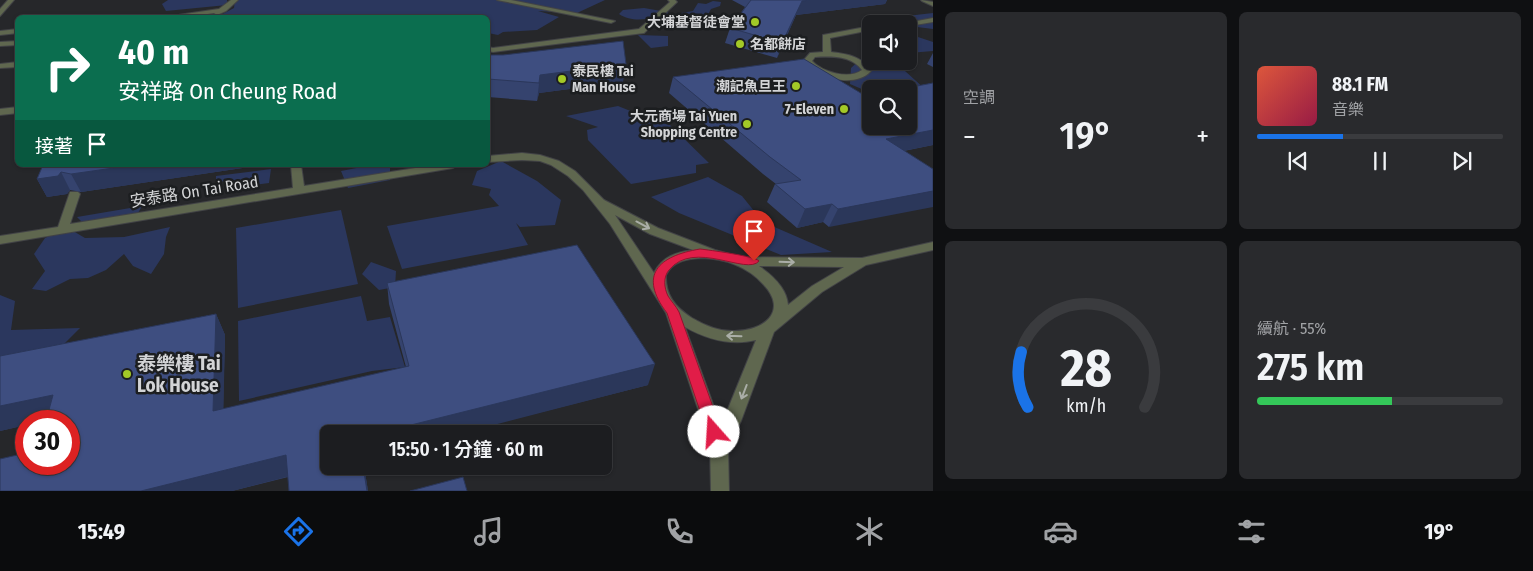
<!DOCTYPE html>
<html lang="zh-TW">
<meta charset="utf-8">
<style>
:root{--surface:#1c1d20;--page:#292a2d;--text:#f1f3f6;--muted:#a0a2a5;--line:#3a3b3e;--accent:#1a73e8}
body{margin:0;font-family:"Fira Sans Condensed","Noto Sans TC",sans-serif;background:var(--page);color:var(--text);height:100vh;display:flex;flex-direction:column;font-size:19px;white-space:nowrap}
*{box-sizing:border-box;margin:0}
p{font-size:16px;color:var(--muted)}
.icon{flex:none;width:28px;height:28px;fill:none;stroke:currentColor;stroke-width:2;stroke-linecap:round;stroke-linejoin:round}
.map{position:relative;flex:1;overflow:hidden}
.drawer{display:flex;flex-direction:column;gap:12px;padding:12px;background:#0f1012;width:600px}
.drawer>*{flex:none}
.guide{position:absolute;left:15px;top:15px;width:475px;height:152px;border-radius:8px;box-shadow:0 1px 4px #0004,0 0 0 1px var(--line);background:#0b6e4f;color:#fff;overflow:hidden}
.controls{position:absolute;left:862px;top:15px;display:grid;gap:10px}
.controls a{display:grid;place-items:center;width:55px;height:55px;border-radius:8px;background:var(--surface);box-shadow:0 1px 4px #0004,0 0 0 1px var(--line);font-size:25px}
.speed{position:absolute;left:15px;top:410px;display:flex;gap:10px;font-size:25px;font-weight:700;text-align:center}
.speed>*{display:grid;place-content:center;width:65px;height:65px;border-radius:50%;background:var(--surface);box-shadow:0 1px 4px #0004,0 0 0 1px var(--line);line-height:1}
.speed .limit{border:8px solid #d22;background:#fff;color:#111}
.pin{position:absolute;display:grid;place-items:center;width:42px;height:42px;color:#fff;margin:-51px -21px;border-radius:50% 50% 50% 0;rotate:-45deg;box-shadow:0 0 5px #0007}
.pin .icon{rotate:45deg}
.me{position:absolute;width:55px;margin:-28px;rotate:341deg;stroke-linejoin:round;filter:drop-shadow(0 0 4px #0008)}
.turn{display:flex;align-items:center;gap:18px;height:105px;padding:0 20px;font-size:22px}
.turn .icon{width:65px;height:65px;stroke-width:2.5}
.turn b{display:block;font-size:35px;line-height:42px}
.then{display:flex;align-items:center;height:48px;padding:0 20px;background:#0003;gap:10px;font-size:19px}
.big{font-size:38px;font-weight:600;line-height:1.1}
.drawer .tile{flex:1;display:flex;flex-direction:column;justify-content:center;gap:8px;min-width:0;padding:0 18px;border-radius:8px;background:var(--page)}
.drawer .dial{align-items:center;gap:0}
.dial svg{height:130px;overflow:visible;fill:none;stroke:var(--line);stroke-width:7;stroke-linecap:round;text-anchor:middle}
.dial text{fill:var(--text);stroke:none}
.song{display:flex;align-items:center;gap:15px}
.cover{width:60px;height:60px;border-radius:8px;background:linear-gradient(135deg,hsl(10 70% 55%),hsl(340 70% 35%))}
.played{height:5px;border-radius:2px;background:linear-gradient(90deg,var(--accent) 35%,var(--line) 35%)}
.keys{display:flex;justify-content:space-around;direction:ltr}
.heat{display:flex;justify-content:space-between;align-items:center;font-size:28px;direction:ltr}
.charge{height:8px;border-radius:4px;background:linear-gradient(90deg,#34c759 55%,var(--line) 0)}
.drawer .tiles{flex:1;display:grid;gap:12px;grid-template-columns:repeat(2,1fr)}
.trip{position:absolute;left:320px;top:425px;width:292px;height:50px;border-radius:8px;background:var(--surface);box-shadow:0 1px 4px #0004,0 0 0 1px var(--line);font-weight:600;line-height:50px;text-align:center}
.tab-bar{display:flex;height:80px;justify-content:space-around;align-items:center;background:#0b0c0d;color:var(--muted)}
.tab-bar .icon{width:35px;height:35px}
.tab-bar .current{color:var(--accent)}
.tab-bar b{font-size:22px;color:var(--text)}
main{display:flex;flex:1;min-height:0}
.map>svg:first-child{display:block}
</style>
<main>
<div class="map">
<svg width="933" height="491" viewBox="0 0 933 491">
<rect width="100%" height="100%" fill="#26272a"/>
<path fill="#2b375e" d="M168 0H227V5L166 11 162 4Z
M235 0H605L577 13 538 11 559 17 537 30 503 32 498 35 488 33V18H215L234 8Z
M713 1 721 2 720 6 711 9 704 22 679 17 681 13 693 11 698 3 706 4Z
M644 8 667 12 674 16C655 16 635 25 619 14L623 10Z
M933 13V29L909 26V24H871V32L865 23 889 18Z
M909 34 933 42V51L909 53Z
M638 35 668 36V46L651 48Z
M871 39V61H906L905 71 926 90 871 89V93L850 84 851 68 865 55Z
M618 106 638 114 632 119 638 118 670 125 709 163 696 165V173L631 184 588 140 587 130 598 127 566 116Z
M501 161 537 181 561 200 555 225 520 227 516 223 528 245 402 269 387 226 499 206 489 195 491 189 472 185 477 171Z
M372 165H390V180L348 188 341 171Z
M271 169 269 183 238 187 216 179V176Z
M708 177 742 196 763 222 832 252 781 255 679 213 651 197Z
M142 206 133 222 107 226 87 227 77 217Z
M341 210 358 284 238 308 236 228Z
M170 227 166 237 164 254 151 274 133 266 124 254 106 270 88 278 70 279 46 291 32 289 45 271 34 254 45 238 68 228 85 238 124 237Z
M371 262 396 271 395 287 379 290 362 274Z
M0 295 15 301 11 330 80 328 48 360 0 383Z
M361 296 367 321 390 317 405 367 372 371 239 401 238 321Z"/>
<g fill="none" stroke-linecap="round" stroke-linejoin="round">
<defs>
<path id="minor" d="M8 0H14L0 16V9Z
M231 0H238L226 11 217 15 214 13 182 18H158L219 9Z
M497 0H511L615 21 611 23Z
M668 0H675L677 2 644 33 493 52 488 51V47L493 48 639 29 670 2Z
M921 0 933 2V6L922 1Z
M933 18V22L909 26V24H901Z
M871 26V30L830 38 831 52C847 54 862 56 871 71 855 89 816 78 803 61L810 53 823 52V35ZM815 57C832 56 852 56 862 70 849 80 822 72 812 61Z
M18 29V33L0 35V31Z
M18 41V45L0 46V42Z
M18 62V67L0 68V64Z
M18 107V113L0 115V109Z
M522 153 540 155 559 161 575 171 604 200 658 228 715 250 741 257 862 258 933 242V250L866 265 822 292 774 332 741 421 728 446 729 491H711L710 445 666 313 610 224 583 190 568 176 551 165 540 161 522 160 488 162V156ZM615 215 650 234 693 250C676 252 662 257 654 273ZM701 258C724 258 748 267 763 284 790 312 762 332 732 331 718 331 704 325 692 318 675 307 665 295 666 275 673 261 687 259 701 258ZM759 266 844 267 812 286 788 305C787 288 772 275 759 266ZM685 327C708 340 731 346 756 340L721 426Z
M291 165H301L304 186 434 165H458L453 168 0 244V236L58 227 70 192H78L80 194 70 224 293 188Z"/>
</defs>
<use href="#minor" stroke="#424346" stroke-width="2"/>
<use href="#minor" fill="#5f674f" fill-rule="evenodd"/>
</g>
<path fill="#35436e" d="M732 0H887L885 4 796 15 777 58 725 43 730 28 745 7Z
M933 53V67L927 64Z
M488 55 623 82 539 93 537 101 488 97Z
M673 77 864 95 933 83V145L904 151 829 227 823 222 797 228 767 202 775 184H776L763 174 669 93Z
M43 165H262L81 192 70 190 67 194 47 197 37 179Z
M387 283 648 385 329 466H364L368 491 288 477 232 491H0L69 421H26V425L0 431V356L216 314 225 335 223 409 406 367 389 304Z"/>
<path fill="#2b375a" d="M810 0H887L885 4 796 15 777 58 782 43 802 1Z
M626 64 623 82 539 93 537 101 540 75Z
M933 130V145L877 156 886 139Z
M135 165H262L81 192 71 174Z
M61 172 70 190 67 194 47 197 37 179Z
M933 191V207L829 227 838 209Z
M832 204 823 222 797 228 805 209Z
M216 314 225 335 223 432 213 411Z
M655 364 648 385 459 434H375Z
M53 395 46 421H26V425L0 431V406Z
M286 455 294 475 232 491H141Z
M363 466H364L368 491H367Z"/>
<path fill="#3e4e80" stroke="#2b375a" d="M751 0H810L802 1 782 43 730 28Z
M623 41 626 64 540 75 539 83 488 79V55H503Z
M804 59 864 95 871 94V126H909V89H901L933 83V130L886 139 933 169V191L838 209 832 204 805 209 775 184 801 180 770 157 673 77Z
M43 165H135L71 174 61 172 58 176 37 179Z
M577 245 655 364 375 434H329V466H363L367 491H289L286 455 141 491H0V459L26 453V464H69V421H46L53 395 0 406V356L216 314 213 411 409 366 387 283Z
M463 477 467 491H410Z"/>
<defs><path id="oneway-shaft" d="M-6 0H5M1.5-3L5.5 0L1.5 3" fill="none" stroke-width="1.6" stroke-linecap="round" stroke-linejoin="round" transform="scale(1.25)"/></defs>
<g stroke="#aaaea7">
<use href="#oneway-shaft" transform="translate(643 225) rotate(28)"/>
<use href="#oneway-shaft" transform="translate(787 262) rotate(2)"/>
<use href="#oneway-shaft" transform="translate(734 336) rotate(-178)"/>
<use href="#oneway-shaft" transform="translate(744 392) rotate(111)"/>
</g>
<path fill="#e11d48" stroke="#92132f" d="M700 249C709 250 755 256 759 261 747 276 694 239 669 270 663 277 664 288 668 296 671 301 676 306 679 312L722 432 720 436 714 438 709 436 707 432 667 313C638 275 658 256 700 249Z"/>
<g fill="#a3c927" stroke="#1c1e20" stroke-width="2">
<circle cx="755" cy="22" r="5"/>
<circle cx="740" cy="44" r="5"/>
<circle cx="562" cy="79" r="5"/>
<circle cx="796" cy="86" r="5"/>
<circle cx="844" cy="109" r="5"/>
<circle cx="747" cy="124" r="5"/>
<circle cx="127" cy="374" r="5"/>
</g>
<g text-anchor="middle" stroke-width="5" stroke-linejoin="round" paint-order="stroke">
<g font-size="14" font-weight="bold" fill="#d3d4d6" stroke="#1c1e20" text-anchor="end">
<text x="745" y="27">大埔基督徒會堂</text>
<text x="750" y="49" text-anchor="start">名都餅店</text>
<text x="572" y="76" text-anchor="start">泰民樓 Tai<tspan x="572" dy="16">Man House</tspan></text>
<text x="786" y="91">潮記魚旦王</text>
<text x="834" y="114">7-Eleven</text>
<text x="737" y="121">大元商場 Tai Yuen<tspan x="737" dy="16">Shopping Centre</tspan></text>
</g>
<g font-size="16" fill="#d3d4d6" stroke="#1c1e20">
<text transform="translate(194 191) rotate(-9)" y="6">安泰路 On Tai Road</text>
</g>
<g font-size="19" font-weight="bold" fill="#d3d4d6" stroke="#1c1e20" text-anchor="start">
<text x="137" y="370">泰樂樓 Tai<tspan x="137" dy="22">Lok House</tspan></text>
</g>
</g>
</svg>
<div class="controls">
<a><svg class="icon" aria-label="sound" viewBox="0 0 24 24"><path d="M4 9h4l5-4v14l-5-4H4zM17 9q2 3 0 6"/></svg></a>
<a><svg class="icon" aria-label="search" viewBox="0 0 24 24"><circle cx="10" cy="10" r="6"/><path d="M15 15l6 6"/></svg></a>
</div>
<div class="speed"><div class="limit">30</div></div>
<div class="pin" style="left:754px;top:261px;background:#d93025"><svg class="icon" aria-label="arrive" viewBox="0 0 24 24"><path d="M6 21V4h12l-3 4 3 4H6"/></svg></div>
<svg class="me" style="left:714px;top:432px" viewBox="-20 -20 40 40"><circle r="19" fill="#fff"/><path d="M0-13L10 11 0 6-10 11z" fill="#e11d48"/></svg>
<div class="trip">15:50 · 1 分鐘 · 60 m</div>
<div class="guide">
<div class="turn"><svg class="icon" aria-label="right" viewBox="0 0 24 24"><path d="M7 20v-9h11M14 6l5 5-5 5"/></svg><div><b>40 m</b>安祥路 On Cheung Road</div></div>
<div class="then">接著<svg class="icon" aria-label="arrive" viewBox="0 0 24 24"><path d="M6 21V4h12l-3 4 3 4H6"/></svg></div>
</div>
</div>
<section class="drawer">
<div class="tiles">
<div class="tile"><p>空調</p>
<div class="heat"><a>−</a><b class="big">19°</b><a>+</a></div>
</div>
<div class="tile">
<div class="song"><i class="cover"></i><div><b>88.1 FM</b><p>音樂</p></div></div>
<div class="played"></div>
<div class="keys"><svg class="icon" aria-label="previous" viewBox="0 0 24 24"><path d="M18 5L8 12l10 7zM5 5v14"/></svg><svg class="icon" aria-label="pause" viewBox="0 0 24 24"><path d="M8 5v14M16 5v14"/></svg><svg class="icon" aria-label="next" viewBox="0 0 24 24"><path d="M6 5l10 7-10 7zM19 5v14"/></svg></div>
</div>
<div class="tile dial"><svg viewBox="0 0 100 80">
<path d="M14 69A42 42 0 1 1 86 69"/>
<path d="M14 69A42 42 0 0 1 10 35" stroke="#1a73e8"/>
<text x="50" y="56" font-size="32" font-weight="700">28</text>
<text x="50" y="72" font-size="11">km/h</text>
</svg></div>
<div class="tile"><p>續航 · 55%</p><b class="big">275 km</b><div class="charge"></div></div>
</div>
</section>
</main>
<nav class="tab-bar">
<b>15:49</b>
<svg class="icon current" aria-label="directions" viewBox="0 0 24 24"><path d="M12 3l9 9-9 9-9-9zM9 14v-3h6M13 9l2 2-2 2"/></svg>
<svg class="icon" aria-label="music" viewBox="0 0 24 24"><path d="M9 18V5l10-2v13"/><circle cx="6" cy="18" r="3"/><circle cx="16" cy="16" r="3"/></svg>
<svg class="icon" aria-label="phone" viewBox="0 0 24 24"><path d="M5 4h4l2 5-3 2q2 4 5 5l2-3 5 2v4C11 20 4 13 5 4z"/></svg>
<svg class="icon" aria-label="climate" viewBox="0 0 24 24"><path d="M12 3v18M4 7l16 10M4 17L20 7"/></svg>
<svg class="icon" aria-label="car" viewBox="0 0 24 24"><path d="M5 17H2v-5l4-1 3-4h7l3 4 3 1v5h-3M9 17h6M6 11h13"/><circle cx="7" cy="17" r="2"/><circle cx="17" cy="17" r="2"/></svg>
<svg class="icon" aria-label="filters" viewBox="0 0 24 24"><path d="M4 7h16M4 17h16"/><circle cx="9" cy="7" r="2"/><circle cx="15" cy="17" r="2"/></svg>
<b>19°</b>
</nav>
